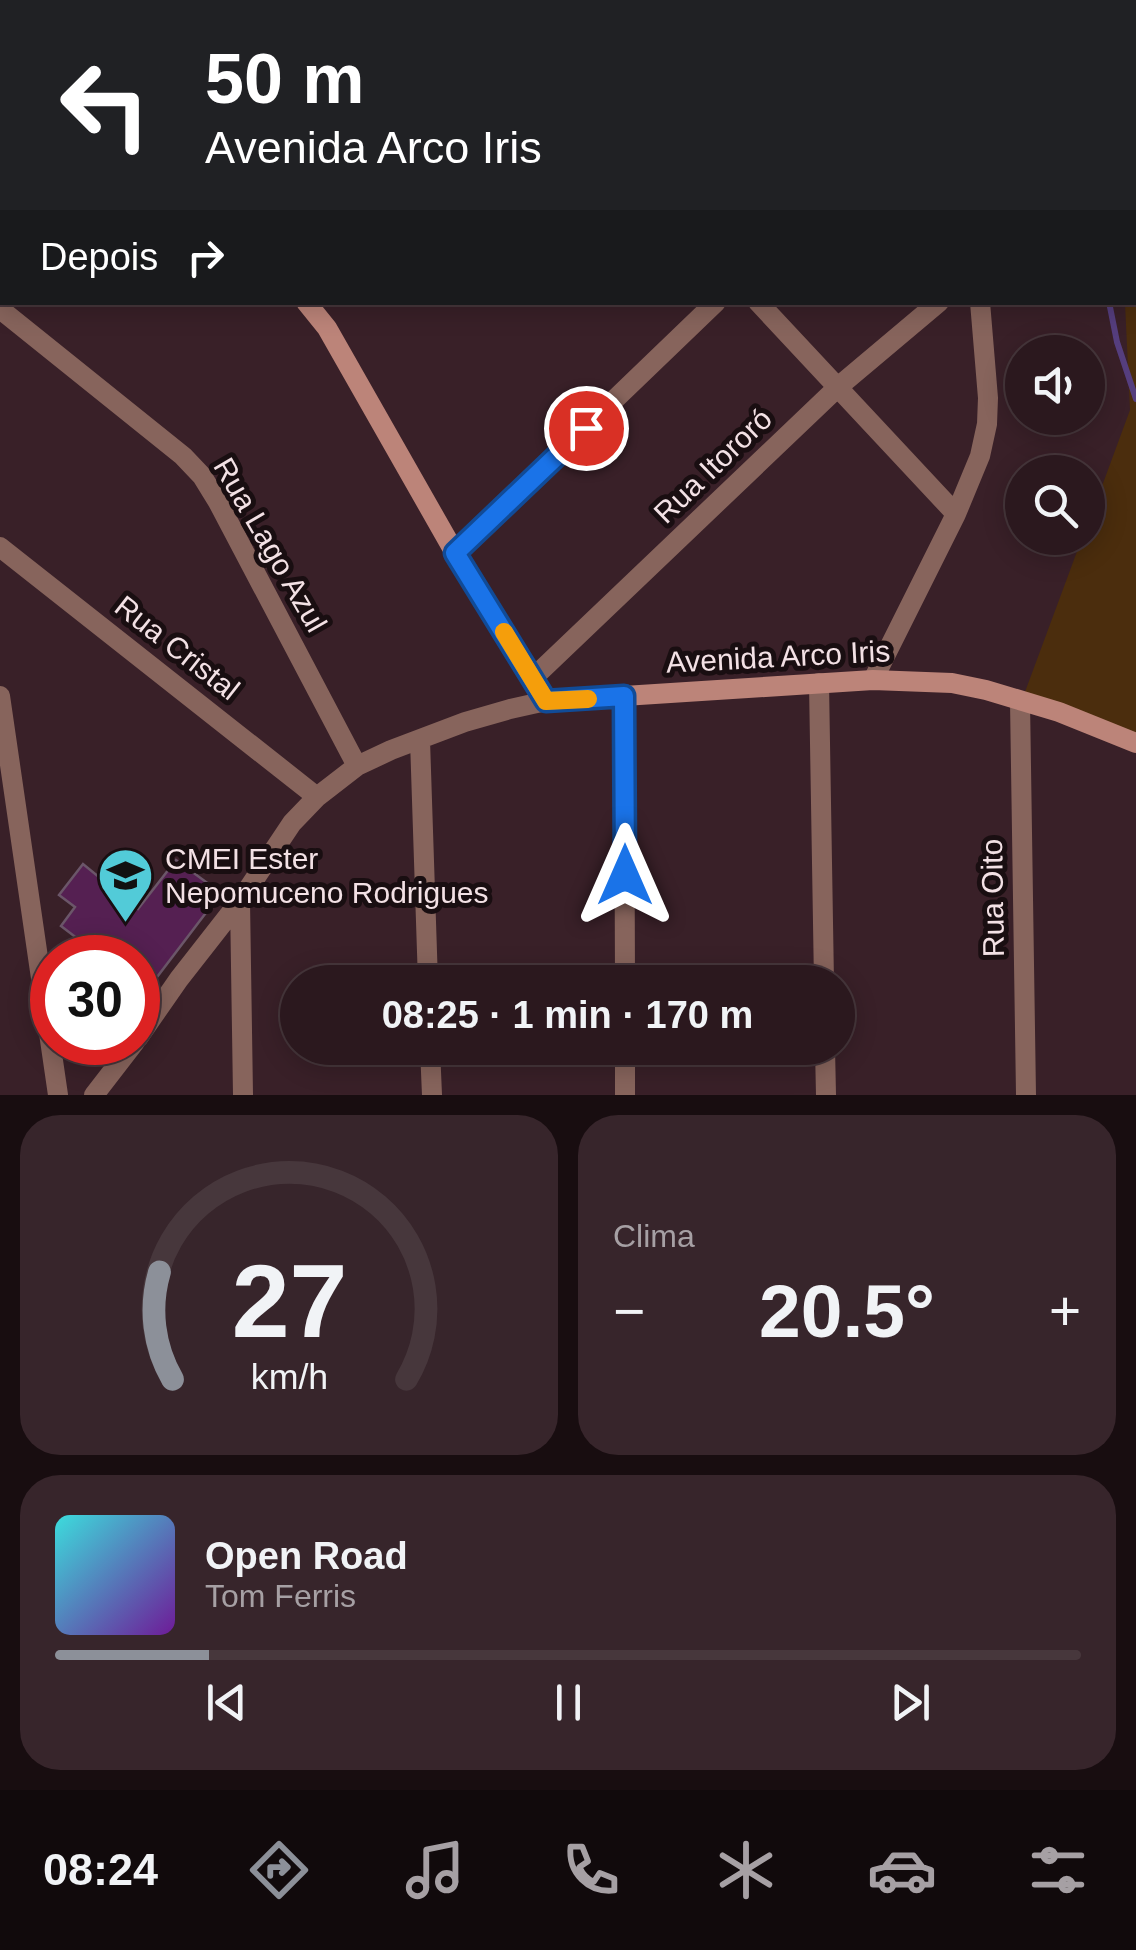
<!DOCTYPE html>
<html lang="pt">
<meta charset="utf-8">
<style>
:root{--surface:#2b181e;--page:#37252b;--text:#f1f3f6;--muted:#a6a0a4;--line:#47373c;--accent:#8c9099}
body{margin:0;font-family:Helvetica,sans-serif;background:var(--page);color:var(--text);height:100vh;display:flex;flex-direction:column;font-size:38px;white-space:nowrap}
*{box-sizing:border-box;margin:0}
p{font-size:32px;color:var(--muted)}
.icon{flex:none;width:55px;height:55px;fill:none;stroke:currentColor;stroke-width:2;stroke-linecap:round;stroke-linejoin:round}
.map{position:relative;height:1095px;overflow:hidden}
.details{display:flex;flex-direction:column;gap:20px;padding:20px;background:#180d10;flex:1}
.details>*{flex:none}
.guide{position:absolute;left:0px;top:0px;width:1138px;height:305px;box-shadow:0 5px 25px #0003,0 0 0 2px var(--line);background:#202124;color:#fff;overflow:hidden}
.controls{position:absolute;left:1005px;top:335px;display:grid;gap:20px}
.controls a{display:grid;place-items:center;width:100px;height:100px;border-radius:50%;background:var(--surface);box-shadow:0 5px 25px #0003,0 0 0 2px var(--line);font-size:50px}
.speed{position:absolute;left:30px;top:935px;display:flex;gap:20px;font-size:50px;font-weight:700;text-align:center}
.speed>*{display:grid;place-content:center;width:130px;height:130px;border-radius:50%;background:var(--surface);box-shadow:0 5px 25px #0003,0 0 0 2px var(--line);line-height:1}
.speed .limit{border:15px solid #d22;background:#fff;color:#111}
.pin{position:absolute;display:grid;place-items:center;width:85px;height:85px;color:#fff;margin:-42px;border:5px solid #fff;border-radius:50%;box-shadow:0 2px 10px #0007}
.me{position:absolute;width:110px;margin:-55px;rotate:0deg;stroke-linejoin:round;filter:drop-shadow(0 0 8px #0008)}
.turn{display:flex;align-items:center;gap:35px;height:210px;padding:0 40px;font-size:45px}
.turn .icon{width:130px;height:130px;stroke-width:2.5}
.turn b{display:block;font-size:70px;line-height:85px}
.then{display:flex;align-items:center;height:95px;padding:0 40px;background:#0003;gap:20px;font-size:38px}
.big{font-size:75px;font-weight:800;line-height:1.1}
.details .card{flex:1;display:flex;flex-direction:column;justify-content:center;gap:15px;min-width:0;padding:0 35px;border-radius:40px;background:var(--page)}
.details .dial{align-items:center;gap:0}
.dial svg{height:260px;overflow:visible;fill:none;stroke:var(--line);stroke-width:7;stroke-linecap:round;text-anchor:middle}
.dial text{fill:var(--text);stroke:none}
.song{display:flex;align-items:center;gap:30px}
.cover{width:120px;height:120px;border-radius:15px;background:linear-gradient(135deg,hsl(180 70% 55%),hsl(280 70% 35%))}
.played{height:10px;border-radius:5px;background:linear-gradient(90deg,var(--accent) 15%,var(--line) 15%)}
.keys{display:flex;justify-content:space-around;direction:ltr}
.heat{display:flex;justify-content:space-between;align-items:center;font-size:55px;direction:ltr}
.details .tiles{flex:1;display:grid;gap:20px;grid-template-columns:1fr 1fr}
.card:last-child{grid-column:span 2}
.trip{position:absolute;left:280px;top:965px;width:575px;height:100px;border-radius:50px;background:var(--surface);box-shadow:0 5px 25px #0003,0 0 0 2px var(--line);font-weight:800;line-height:100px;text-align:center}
.tabs{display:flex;height:160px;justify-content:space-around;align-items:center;background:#110a0c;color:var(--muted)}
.tabs .icon{width:70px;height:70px}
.tabs .on{color:var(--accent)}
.tabs b{font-size:45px;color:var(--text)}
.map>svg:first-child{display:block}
</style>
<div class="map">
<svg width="1136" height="1095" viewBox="0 0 1136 1095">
<rect width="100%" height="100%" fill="#392028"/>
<path fill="#4b2d0d" d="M1086 0H1136V749L1022 700 1082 538H1088V524L1130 410 1125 303 1135 302V2H1087Z"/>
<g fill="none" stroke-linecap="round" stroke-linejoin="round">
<path stroke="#553e7e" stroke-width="6" d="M1072 0V2
M1109 302 1117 342 1136 399"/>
</g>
<path fill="#552052" stroke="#6b5669" stroke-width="2.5" d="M514 0H571L568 2H516Z
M176 860 221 893 138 1002V958H97L99 955 61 926 75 907 59 895 83 864 138 909Z"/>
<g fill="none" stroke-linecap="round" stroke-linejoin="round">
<path stroke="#87645c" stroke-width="20" d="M468 0 470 2
M715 0 718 2
M959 0V2
M48 2 51 0
M336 2 338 0
M604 2 606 0
M0 48 2 45
M758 302 956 514
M0 309 183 456 202 476 218 502 357 766
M0 547 317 797
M455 553 716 302
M533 678 838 387 939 302
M873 680 956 514 980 456 987 424 988 398 980 302
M819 683 824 982
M0 696 58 1095
M624 696 625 982
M1020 701 1026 1095
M420 740 428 982
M240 901 243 1095
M138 1038 179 979 240 901 292 823 317 797 357 766 391 750 465 722 510 709 546 701
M430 1048 432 1095
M625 1048V1095
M825 1048 826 1095
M94 1095 135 1042"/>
<path stroke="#bc8479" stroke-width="20" d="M0 69 2 71
M306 302 327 328 455 553 546 701 873 680 952 683 986 690 1059 712 1136 743"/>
</g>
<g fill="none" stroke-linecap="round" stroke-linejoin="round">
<defs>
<path id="route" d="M586 428 455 553 546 701 624 696 625 875"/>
</defs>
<use href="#route" stroke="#114b97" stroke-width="25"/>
<use href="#route" stroke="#1a73e8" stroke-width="18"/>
<path stroke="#f59e0b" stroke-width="18" d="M504 632 546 701 588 699"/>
</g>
<defs>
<symbol id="school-pin" viewBox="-11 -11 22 30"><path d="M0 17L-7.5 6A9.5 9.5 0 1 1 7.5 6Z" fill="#52cbd8" stroke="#190e11"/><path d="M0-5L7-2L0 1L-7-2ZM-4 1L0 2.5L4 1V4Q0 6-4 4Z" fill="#111"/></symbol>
</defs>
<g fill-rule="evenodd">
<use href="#school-pin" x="94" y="844" width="63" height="86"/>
</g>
<g text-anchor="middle" stroke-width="10" stroke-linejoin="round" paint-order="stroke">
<g font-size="30" fill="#f3e1e5" stroke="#190e11">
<text transform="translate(713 466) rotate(-44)" y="10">Rua Itororó</text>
<text transform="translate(270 545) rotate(60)" y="10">Rua Lago Azul</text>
<text transform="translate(177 648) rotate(38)" y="10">Rua Cristal</text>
<text transform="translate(778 657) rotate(-3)" y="10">Avenida Arco Iris</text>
<text transform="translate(993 898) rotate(-91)" y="10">Rua Oito</text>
</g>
<g font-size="30" fill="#f3e1e5" stroke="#190e11" text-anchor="start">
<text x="165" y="869">CMEI Ester<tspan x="165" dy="34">Nepomuceno Rodrigues</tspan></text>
</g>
</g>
</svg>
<div class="controls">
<a><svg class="icon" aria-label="sound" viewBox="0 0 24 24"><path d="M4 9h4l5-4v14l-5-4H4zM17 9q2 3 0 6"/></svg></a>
<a><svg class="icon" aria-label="search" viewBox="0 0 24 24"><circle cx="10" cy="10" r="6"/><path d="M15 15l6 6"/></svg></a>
</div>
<div class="speed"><div class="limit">30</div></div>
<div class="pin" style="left:586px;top:428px;background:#d93025"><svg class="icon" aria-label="arrive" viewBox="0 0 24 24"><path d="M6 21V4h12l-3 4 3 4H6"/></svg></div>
<svg class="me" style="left:625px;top:875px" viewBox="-20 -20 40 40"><path d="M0-17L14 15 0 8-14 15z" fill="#1a73e8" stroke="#fff" stroke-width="4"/></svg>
<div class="trip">08:25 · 1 min · 170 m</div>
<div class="guide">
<div class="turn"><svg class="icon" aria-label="left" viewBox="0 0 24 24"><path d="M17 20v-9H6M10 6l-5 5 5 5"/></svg><div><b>50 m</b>Avenida Arco Iris</div></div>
<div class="then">Depois<svg class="icon" aria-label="right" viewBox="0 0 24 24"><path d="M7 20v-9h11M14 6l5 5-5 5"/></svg></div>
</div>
</div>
<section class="details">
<div class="tiles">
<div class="card dial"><svg viewBox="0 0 100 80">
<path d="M14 69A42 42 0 1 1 86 69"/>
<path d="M14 69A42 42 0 0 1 10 36" stroke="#8c9099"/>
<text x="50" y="56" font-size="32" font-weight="700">27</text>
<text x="50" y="72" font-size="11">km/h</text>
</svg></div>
<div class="card"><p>Clima</p>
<div class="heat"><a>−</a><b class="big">20.5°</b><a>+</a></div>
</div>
<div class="card">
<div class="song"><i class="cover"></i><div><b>Open Road</b><p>Tom Ferris</p></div></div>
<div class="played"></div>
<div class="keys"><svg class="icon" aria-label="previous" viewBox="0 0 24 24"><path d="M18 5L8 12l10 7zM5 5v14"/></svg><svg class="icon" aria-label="pause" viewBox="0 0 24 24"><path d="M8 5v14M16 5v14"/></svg><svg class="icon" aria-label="next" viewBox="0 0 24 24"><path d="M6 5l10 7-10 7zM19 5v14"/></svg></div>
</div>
</div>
</section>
<nav class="tabs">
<b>08:24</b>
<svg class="icon on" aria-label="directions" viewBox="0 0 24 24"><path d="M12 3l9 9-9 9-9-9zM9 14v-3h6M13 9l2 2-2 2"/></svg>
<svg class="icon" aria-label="music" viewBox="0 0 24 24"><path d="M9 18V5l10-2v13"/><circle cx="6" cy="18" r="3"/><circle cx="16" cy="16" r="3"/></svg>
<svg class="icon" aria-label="phone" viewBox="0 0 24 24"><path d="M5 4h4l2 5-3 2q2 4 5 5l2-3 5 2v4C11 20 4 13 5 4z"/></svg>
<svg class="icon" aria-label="climate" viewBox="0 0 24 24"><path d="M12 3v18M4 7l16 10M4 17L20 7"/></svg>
<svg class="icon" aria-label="car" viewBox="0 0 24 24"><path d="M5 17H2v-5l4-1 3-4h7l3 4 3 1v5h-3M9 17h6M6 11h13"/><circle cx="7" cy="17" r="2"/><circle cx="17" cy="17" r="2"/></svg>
<svg class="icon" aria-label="filters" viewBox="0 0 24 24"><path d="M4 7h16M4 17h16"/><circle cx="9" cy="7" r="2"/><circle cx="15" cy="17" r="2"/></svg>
</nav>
